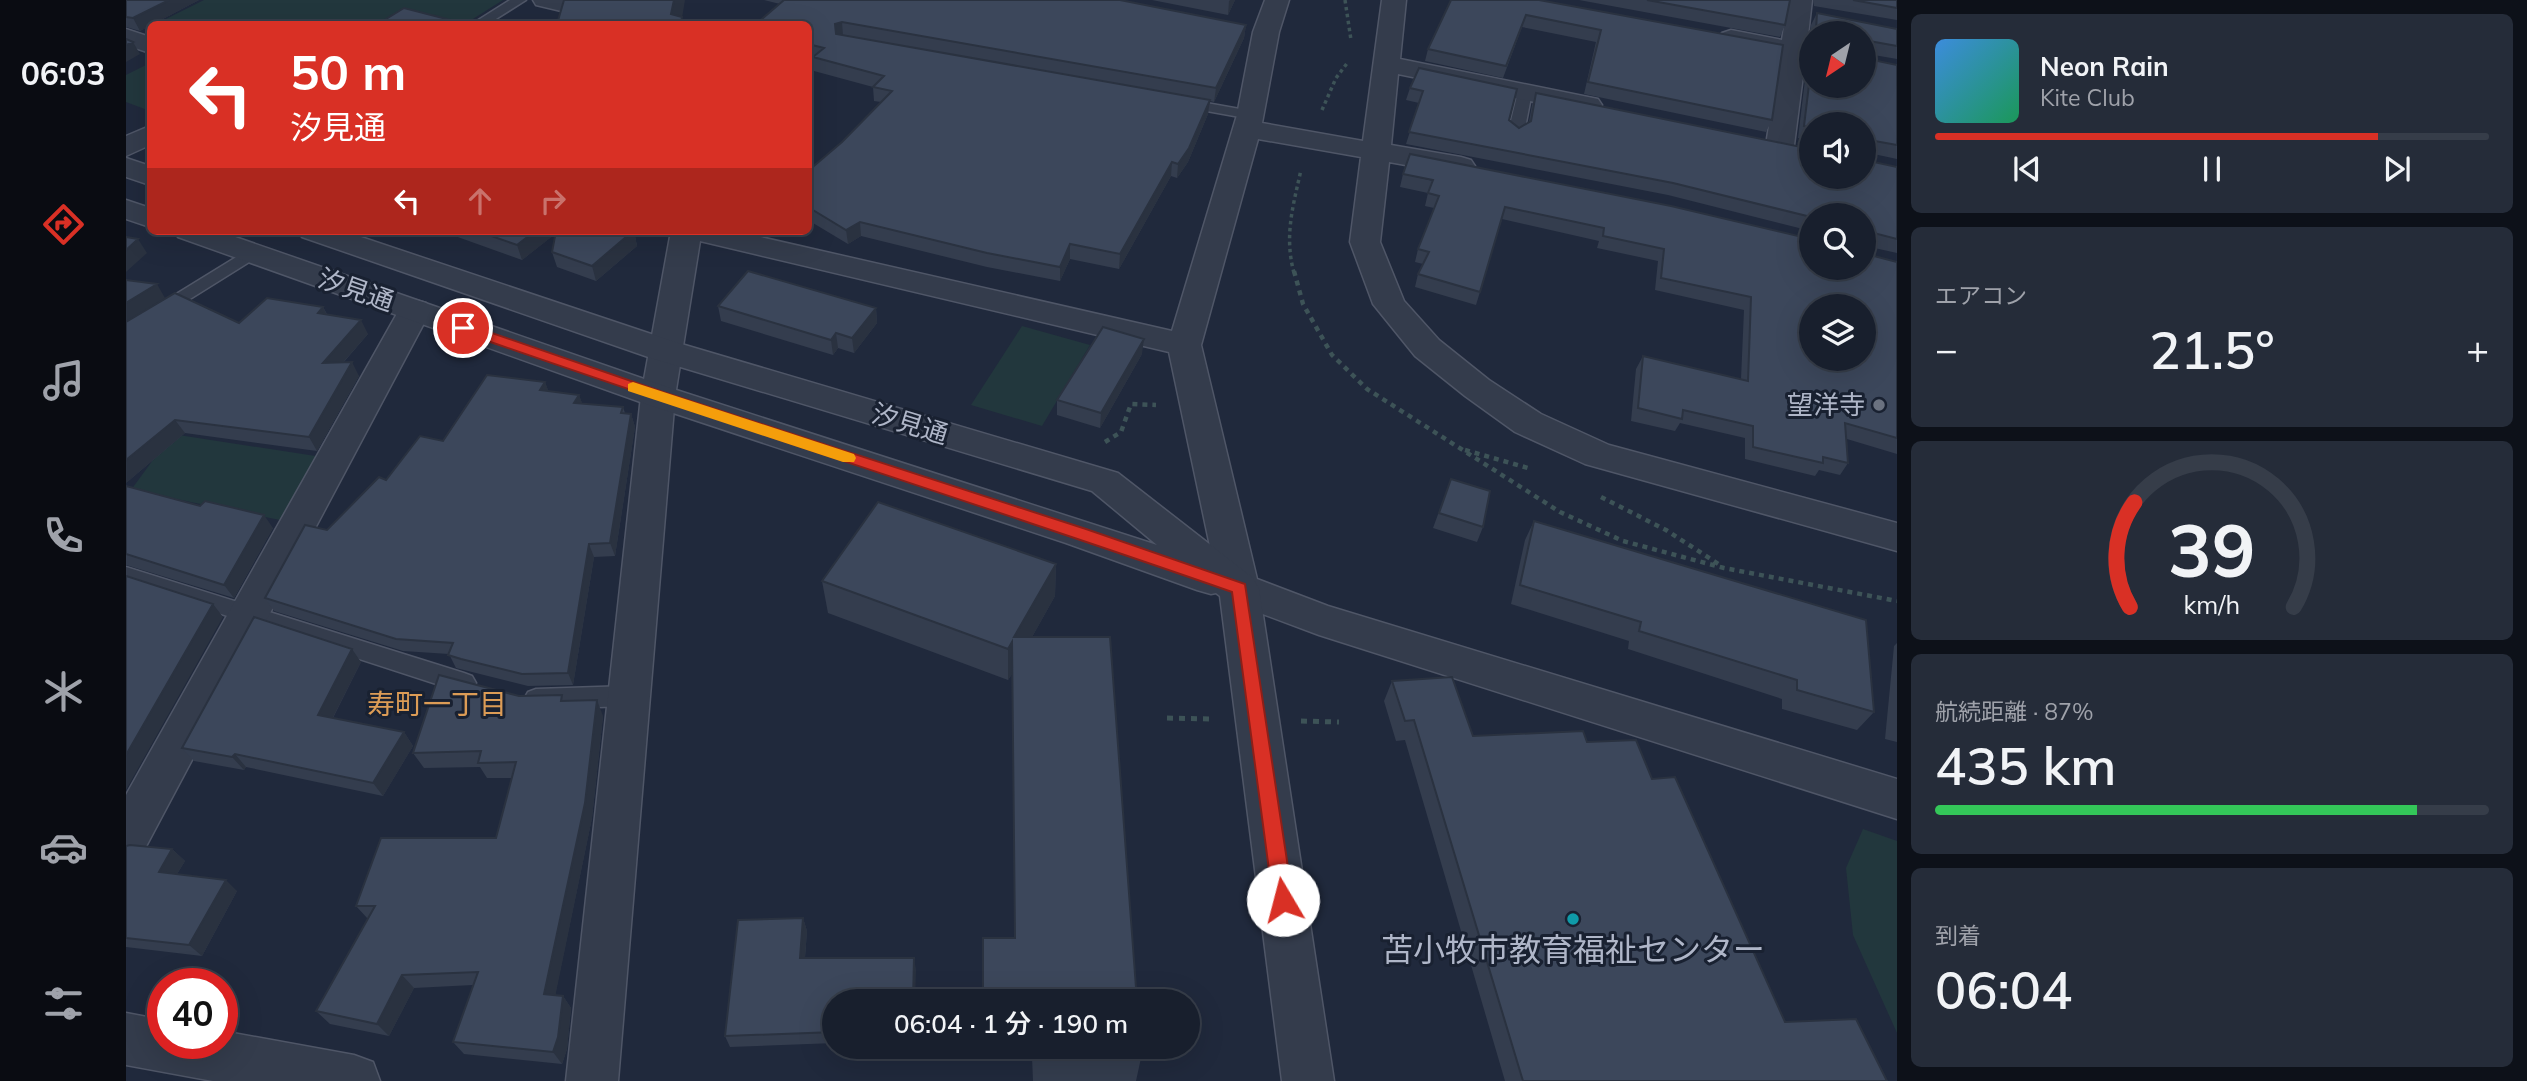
<!DOCTYPE html>
<html lang="ja">
<meta charset="utf-8">
<style>
:root{--surface:#181f2d;--page:#252c39;--text:#f1f3f6;--muted:#9fa2aa;--line:#363d49;--accent:#d93025}
body{margin:0;font-family:Mulish,"Noto Sans JP",sans-serif;background:var(--page);color:var(--text);height:100vh;display:flex;flex-direction:column;font-size:26px;white-space:nowrap}
*{box-sizing:border-box;margin:0}
p{font-size:23px;color:var(--muted)}
.icon{flex:none;width:38px;height:38px;fill:none;stroke:currentColor;stroke-width:2;stroke-linecap:round;stroke-linejoin:round}
.map{position:relative;flex:1;overflow:hidden}
.side{display:flex;flex-direction:column;gap:14px;padding:14px;background:#0d1119;width:630px}
.side>*{flex:none}
.guide{position:absolute;left:21px;top:21px;width:665px;height:214px;border-radius:10px;box-shadow:0 7px 28px #0002,0 0 0 2px var(--line);background:#d93025;color:#fff;overflow:hidden}
.needle{width:46px;rotate:215deg}
.buttons{position:absolute;left:1673px;top:21px;display:grid;gap:14px}
.buttons a{display:grid;place-items:center;width:77px;height:77px;border-radius:50%;background:var(--surface);box-shadow:0 7px 28px #0002,0 0 0 2px var(--line);font-size:35px}
.speed{position:absolute;left:21px;top:968px;display:flex;gap:14px;font-size:35px;font-weight:700;text-align:center}
.speed>*{display:grid;place-content:center;width:91px;height:91px;border-radius:50%;background:var(--surface);box-shadow:0 7px 28px #0002,0 0 0 2px var(--line);line-height:1}
.speed .limit{border:10px solid #d22;background:#fff;color:#111}
.pin{position:absolute;display:grid;place-items:center;width:60px;height:60px;color:#fff;margin:-30px;border:4px solid #fff;border-radius:50%;box-shadow:0 2px 7px #0007}
.me{position:absolute;width:77px;margin:-38px;rotate:352deg;stroke-linejoin:round;filter:drop-shadow(0 0 5px #0008)}
.turn{display:flex;align-items:center;gap:24px;height:147px;padding:0 28px;font-size:32px}
.turn .icon{width:91px;height:91px;stroke-width:2.5}
.turn b{display:block;font-size:49px;line-height:60px}
.lanes{display:flex;align-items:center;height:66px;padding:0 28px;background:#0003;justify-content:center;gap:35px;direction:ltr}
.lanes .off{opacity:.35}
.big{font-size:52px;font-weight:600;line-height:1.1}
.side .widget{flex:1;display:flex;flex-direction:column;justify-content:center;gap:10px;min-width:0;padding:0 24px;border-radius:10px;background:var(--page)}
.side .dial{align-items:center;gap:0}
.dial svg{height:182px;overflow:visible;fill:none;stroke:var(--line);stroke-width:7;stroke-linecap:round;text-anchor:middle}
.dial text{fill:var(--text);stroke:none}
.song{display:flex;align-items:center;gap:21px}
.cover{width:84px;height:84px;border-radius:10px;background:linear-gradient(135deg,hsl(210 70% 55%),hsl(150 70% 35%))}
.played{height:7px;border-radius:4px;background:linear-gradient(90deg,var(--accent) 80%,var(--line) 80%)}
.keys{display:flex;justify-content:space-around;direction:ltr}
.heat{display:flex;justify-content:space-between;align-items:center;font-size:38px;direction:ltr}
.charge{height:10px;border-radius:5px;background:linear-gradient(90deg,#34c759 87%,var(--line) 0)}
.trip{position:absolute;left:696px;top:989px;width:378px;height:70px;border-radius:35px;background:var(--surface);box-shadow:0 7px 28px #0002,0 0 0 2px var(--line);font-weight:600;line-height:70px;text-align:center}
main{display:flex;flex:1;min-height:0}
.dock{display:flex;flex-direction:column;width:126px;justify-content:space-around;align-items:center;background:#0a0c12;color:var(--muted)}
.dock .icon{width:49px;height:49px}
.dock .active{color:var(--accent)}
.dock b{font-size:32px;color:var(--text)}
.map>svg:first-child{display:block}
</style>
<main>
<nav class="dock">
<b>06:03</b>
<svg class="icon active" aria-label="directions" viewBox="0 0 24 24"><path d="M12 3l9 9-9 9-9-9zM9 14v-3h6M13 9l2 2-2 2"/></svg>
<svg class="icon" aria-label="music" viewBox="0 0 24 24"><path d="M9 18V5l10-2v13"/><circle cx="6" cy="18" r="3"/><circle cx="16" cy="16" r="3"/></svg>
<svg class="icon" aria-label="phone" viewBox="0 0 24 24"><path d="M5 4h4l2 5-3 2q2 4 5 5l2-3 5 2v4C11 20 4 13 5 4z"/></svg>
<svg class="icon" aria-label="climate" viewBox="0 0 24 24"><path d="M12 3v18M4 7l16 10M4 17L20 7"/></svg>
<svg class="icon" aria-label="car" viewBox="0 0 24 24"><path d="M5 17H2v-5l4-1 3-4h7l3 4 3 1v5h-3M9 17h6M6 11h13"/><circle cx="7" cy="17" r="2"/><circle cx="17" cy="17" r="2"/></svg>
<svg class="icon" aria-label="filters" viewBox="0 0 24 24"><path d="M4 7h16M4 17h16"/><circle cx="9" cy="7" r="2"/><circle cx="15" cy="17" r="2"/></svg>
</nav>
<div class="map">
<svg width="1771" height="1081" viewBox="0 0 1771 1081">
<rect width="100%" height="100%" fill="#20293c"/>
<path fill="#22373d" d="M78 0H377L339 24H30Z
M24 63V111L0 102V75Z
M896 326 964 345 916 426 845 405Z
M46 434 196 457 159 521 5 490Z
M1737 829 1771 841V1033L1727 935 1720 868Z"/>
<g fill="none" stroke-linecap="round" stroke-linejoin="round">
<defs>
<path id="service" d="M384 0H400L362 24H346Z
M1399 88 1406 92 1398 133 1390 138 1382 133 1392 92Z
M1058 99 1125 111 1132 115 1125 119 1053 106 1051 103Z
M125 248 131 249 133 253 131 257 0 339V325Z
M0 567 338 673 346 676 350 683 346 690 338 693 0 583Z
M503 686 511 689 515 696 511 703 503 706 410 709 402 706 398 699 402 692 410 689Z"/>
<path id="minor" d="M407 0H450L528 19 531 24H490L410 5Z
M1139 0H1163L1153 32 1136 123 1237 141 1256 0H1280L1274 59 1472 99 1476 105 1472 111 1462 113 1272 74 1265 145 1335 157 1345 160 1349 166 1345 172 1335 175 1263 162 1254 242 1278 301 1313 340 1363 380 1415 414 1483 445 1771 523V551L1459 464 1389 432 1339 396 1289 356 1247 304 1224 242 1235 157 1132 139 1075 345 1131 579 1202 606 1771 779V819L1193 635 1099 600 1093 589 1043 352 574 241 549 396 492 1081H440L515 396 545 231H608L1046 331 1111 115 1127 32Z
M1662 0H1686L1681 44 1685 45V61L1679 60 1668 145 1664 151 1654 153 1644 151 1640 145 1654 55 1596 43 1592 38 1596 33 1605 30 1656 40Z
M0 29 24 37V53L0 45Z
M24 126V145L0 156V136Z
M289 300 300 303 305 310 16 854 0 860V795L273 310 278 303Z
M0 1013 37 1020V1043H96V1031L228 1055 247 1062 254 1081H87L0 1065Z"/>
<path id="tertiary" d="M0 158 24 166V185L0 177Z
M0 200 24 208V227L0 219Z
M48 231H92L544 388 1031 545 966 491 528 359 176 237 172 231H217L552 343 992 473 1127 578 1133 589 1208 1081H1156L1094 596 1090 593 1085 594 1071 590 940 543 520 404 52 237Z"/>
</defs>
<use href="#service" stroke="#4f5667" stroke-width="3"/>
<use href="#minor" stroke="#4f5667" stroke-width="3"/>
<use href="#tertiary" stroke="#4f5667" stroke-width="3"/>
<path stroke="#3d5357" stroke-width="3.5" stroke-dasharray="3.5 3.5" stroke-linecap="butt" d="M1219 0 1225 40
M1196 110 1210 78 1222 62
M1168 273C1158 236 1167 206 1175 170"/>
<path stroke="#3d5357" stroke-width="4.5" stroke-dasharray="5 5" stroke-linecap="butt" d="M1168 271 1177 304 1206 355 1241 389 1434 512 1497 541 1598 568 1771 601
M979 442 995 432 1005 404 1030 405
M1339 450 1402 468
M1475 497 1540 530 1594 565"/>
<path stroke="#3d5357" stroke-width="5" stroke-dasharray="6 6" stroke-linecap="butt" d="M1041 718 1086 719
M1175 721 1213 722"/>
<use href="#service" fill="#343c4c" fill-rule="evenodd"/>
<use href="#minor" fill="#343c4c" fill-rule="evenodd"/>
<use href="#tertiary" fill="#343c4c" fill-rule="evenodd"/>
</g>
<path fill="#343d4e" d="M0 0H73L14 31 0 27Z
M638 0H994L1120 25 1118 38 1088 102 1084 101 1082 114 1062 162 1051 178 1045 176 993 269 944 259 934 281 861 267 735 236 722 244 682 220V171L716 142 755 102 748 101 747 87 688 71 687 59 682 58V24L654 4Z
M1026 0H1109L1102 15Z
M1325 0 1657 45 1646 120 1640 132 1458 94 1470 42 1396 27 1377 78 1299 61 1302 49Z
M1453 0H1664L1659 25 1654 37Z
M1687 0H1771V20L1688 6Z
M1691 13 1771 29V59L1742 54V59L1771 65V159L1743 153V161L1771 167V253L1744 247V255L1771 262V454L1721 439 1722 463 1714 475 1693 470 1689 476 1619 459V438L1554 423 1549 431 1505 421 1510 369 1517 356 1615 379 1618 310 1529 290 1532 261 1471 248 1473 241 1376 219 1350 305 1289 287 1292 274 1297 264 1289 262 1292 249 1308 208 1299 206 1302 193 1274 187 1277 174 1685 268 1738 215H1685V231L1542 195 1280 144 1293 103 1280 100 1284 88 1293 68 1383 120 1393 128 1403 122 1406 105 1410 93 1685 177 1738 124H1685V142L1672 138 1681 63 1685 55V86L1738 33H1685V43L1684 42 1685 25Z
M315 231H508L511 246 470 281 431 267 426 252 430 233 396 260Z
M592 306 750 308 751 323 728 353 712 348 707 355 595 321Z
M197 307 201 314 242 334 217 363 233 376 191 451 59 433 0 483 113 323Z
M1016 354 974 428 931 415V400Z
M419 382 422 391 453 395 456 404 497 407 499 413 505 414 509 427 489 556 468 557 447 685 402 686 330 668 323 654 277 651 148 611 139 598 201 530 317 441Z
M1325 479 1357 527 1351 542 1307 528Z
M0 486 147 528 108 598 0 565Z
M1408 521 1748 712 1731 730 1656 709V699L1502 649 1503 641 1385 604 1399 540Z
M930 564 929 596 906 637 889 938 886 674 882 680 702 613 696 581Z
M1771 643V742L1759 739 1768 646Z
M235 662 207 718 278 732 287 746 257 796 120 767 118 770 68 761 56 748Z
M1266 681 1347 736 1461 742 1526 779 1659 1022 1761 1081H1379L1279 740 1270 741 1258 701Z
M393 696 439 701 477 716 466 818 429 995 437 996 445 1008 441 1049 436 1064 338 1054 327 1042 347 985 288 988 263 1036 204 1024 190 1011 242 919 230 906 370 838 386 778H361L354 767 298 768 287 753Z
M0 846 46 849 59 861 51 874 111 891 76 956 0 947Z
M677 918 681 931 679 958 790 970 709 1001V1043L604 1047 599 1036Z
M721 1046H787V1053L723 1054Z
M890 1046H1014L1015 1058 1010 1081H907L906 1057H890Z"/>
<path fill="#2a3240" d="M43 0H73L14 31 7 18Z
M548 0H559L556 18 557 24H555L545 14Z
M1104 0H1109L1102 15 1103 1Z
M716 22 717 35 710 37 709 24Z
M1120 25 1118 38 1088 102 1090 88Z
M7 42 14 54 0 62V45Z
M1084 100 1082 114 1062 162 1051 178 1052 164Z
M1046 162 1045 176 993 269 994 254Z
M734 222 735 236 722 244 720 230Z
M409 231 432 232 396 260 391 245Z
M508 231 511 246 470 281 466 266Z
M12 239 21 253 0 272V250Z
M944 244V259L934 281V267Z
M31 284 39 298 0 322V303Z
M197 307 204 321 192 313Z
M750 308 751 323 728 353 726 338Z
M235 320 242 334 204 377 197 363Z
M710 333 712 348 707 355 705 340Z
M1018 339 1016 354 974 428 975 413Z
M226 362 233 376 191 451 183 437Z
M419 382 424 395 414 390Z
M453 395 458 408 448 403Z
M505 414 509 427 489 556 484 543Z
M49 420 59 433 0 483V460Z
M138 515 147 528 108 598 98 585Z
M463 544 468 557 447 685 442 673Z
M930 564 929 596 888 669V637Z
M87 604 97 617 0 790V755Z
M886 642V674L882 680V649Z
M226 649 235 662 201 729 192 715Z
M471 700 477 716 466 818 427 1007 418 994Z
M278 732 287 746 257 796 247 783Z
M109 754 120 767 118 770 106 757Z
M46 849 59 861 45 884 33 872Z
M100 880 111 891 76 956 63 945Z
M677 918 681 931 678 969 674 958Z
M788 958 790 970 789 1001H787Z
M276 975 288 988 263 1036 251 1024Z
M437 996 445 1008 441 1049 436 1064 427 1052Z"/>
<path fill="#3c475b" stroke="#2a3240" stroke-width="2" fill-rule="evenodd" d="M0 0H43L7 18 0 17Z
M438 0H548L545 14 556 17 555 23H544V24H431Z
M658 0H994L1120 25 1090 88 716 22 709 24 710 34 1084 100 1063 148 1052 164 1046 162 994 254 944 244 934 267 861 253 734 222 720 230 682 207V171L716 142 766 91 747 87 758 76 687 57 698 48 682 44V24H630Z
M1325 0H1413L1657 45 1646 120 1462 82 1475 30 1400 15 1380 66 1302 49Z
M1521 0H1664L1659 25Z
M1727 0H1771V8Z
M278 8 340 24H252Z
M1691 13 1771 29V46L1743 41 1742 59 1771 65V145L1743 140V161L1771 167V239L1744 232V255L1771 262V438L1719 423 1722 463 1697 457V463L1627 447V426L1557 410 1556 419 1512 408 1517 356 1622 381 1625 297 1535 278 1538 249 1477 236 1478 228 1379 207 1354 292 1292 274 1303 252 1292 249 1313 196 1302 193 1307 180 1277 174 1284 154 1545 206 1685 239V268H1738V215H1685V217L1547 183 1283 132 1297 91 1284 88 1293 68 1391 89 1383 120 1393 128 1405 121 1410 93 1685 149V177H1738V124H1685V128L1678 126 1685 68V86H1738V33H1694L1690 30ZM1685 306H1738V359H1685Z
M0 39 7 42 0 45Z
M351 231H409L391 245Z
M430 231H507L466 266 426 252Z
M0 237 12 239 0 250Z
M622 271 750 308 726 338 710 333 705 340 592 306Z
M0 280 31 284 0 303Z
M49 293 113 323 141 298 197 307 192 313 235 320 197 363 226 362 183 437 49 420 0 460V322Z
M977 327 1018 339 975 413 931 400Z
M361 375 419 382 414 390 453 395 448 403 497 407 495 413 505 414 484 543 463 544 442 673 396 674 335 659 322 655 327 643 270 639 139 598 179 525 201 530 253 477 260 480 294 436 317 441Z
M1325 479 1364 491 1357 527 1313 513Z
M0 486 74 506 79 501 138 515 98 585 0 554Z
M752 502 930 564 888 637H984L1011 1001H857V938H889L886 642 882 649 696 581Z
M1408 521 1740 620 1748 712 1671 690V680L1513 631 1515 622 1394 585Z
M0 576 87 604 0 755Z
M128 617 226 649 192 715 278 732 247 783 109 754 106 757 56 748Z
M313 675 393 696 436 695 435 701 471 700 459 803 418 994 437 996 432 1037 427 1052 327 1042 352 972 276 975 251 1024 190 1011 249 906H230L255 838H370L390 762 352 763 355 751 287 753Z
M1326 677 1347 736 1457 731 1461 742 1510 740 1526 779 1549 777 1659 1022 1730 1019 1761 1081H1397L1288 720 1279 721 1266 681Z
M4 845 46 849 33 872 100 880 63 945 0 938V846Z
M677 918 674 958H788L787 1001H709V1032L599 1036 612 920Z
M907 1046H1014L1015 1058 908 1059Z"/>
<path fill="#d93025" stroke="#8d1f18" stroke-width="2" d="M337 323 537 392 960 529 1119 584 1167 900 1164 907 1157 910 1150 907 1147 900 1106 592C849 502 589 421 333 331L331 328Z"/>
<path fill="#f59e0b" d="M507 382 728 454 730 458 728 462H717L502 391V384Z"/>
<circle fill="#6b7280" stroke="#192131" stroke-width="2.5" cx="1753" cy="405" r="7"/>
<circle fill="#0f9aa8" stroke="#192131" stroke-width="2.5" cx="1447" cy="919" r="7"/>
<g text-anchor="middle" stroke-width="6" stroke-linejoin="round" paint-order="stroke">
<g font-size="26" fill="#afb6c8" stroke="#192131">
<text transform="translate(230 290) rotate(19)" y="9">汐見通</text>
<text transform="translate(784 424) rotate(17)" y="9">汐見通</text>
</g>
<g font-size="26" fill="#afb6c8" stroke="#192131" text-anchor="end">
<text x="1739" y="414">望洋寺</text>
</g>
<g font-size="28" fill="#dc9c56" stroke="#192131">
<text x="311" y="714">寿町一丁目</text>
</g>
<g font-size="32" fill="#afb6c8" stroke="#192131">
<text x="1447" y="961">苫小牧市教育福祉センター</text>
</g>
</g>
</svg>
<div class="buttons">
<a><svg class="needle" viewBox="-14 -14 28 28"><path d="M0-13l5 13h-10z" fill="#e53935"/><path d="M0 13l5-13h-10z" fill="#9fa2aa"/></svg></a>
<a><svg class="icon" aria-label="sound" viewBox="0 0 24 24"><path d="M4 9h4l5-4v14l-5-4H4zM17 9q2 3 0 6"/></svg></a>
<a><svg class="icon" aria-label="search" viewBox="0 0 24 24"><circle cx="10" cy="10" r="6"/><path d="M15 15l6 6"/></svg></a>
<a><svg class="icon" aria-label="layers" viewBox="0 0 24 24"><path d="M12 4l9 5-9 5-9-5zM3 14l9 5 9-5"/></svg></a>
</div>
<div class="speed"><div class="limit">40</div></div>
<div class="pin" style="left:337px;top:328px;background:#d93025"><svg class="icon" aria-label="arrive" viewBox="0 0 24 24"><path d="M6 21V4h12l-3 4 3 4H6"/></svg></div>
<svg class="me" style="left:1157px;top:900px" viewBox="-20 -20 40 40"><circle r="19" fill="#fff"/><path d="M0-13L10 11 0 6-10 11z" fill="#d93025"/></svg>
<div class="trip">06:04 · 1 分 · 190 m</div>
<div class="guide">
<div class="turn"><svg class="icon" aria-label="left" viewBox="0 0 24 24"><path d="M17 20v-9H6M10 6l-5 5 5 5"/></svg><div><b>50 m</b>汐見通</div></div>
<div class="lanes"><svg class="icon" aria-label="left" viewBox="0 0 24 24"><path d="M17 20v-9H6M10 6l-5 5 5 5"/></svg><svg class="icon off" aria-label="ahead" viewBox="0 0 24 24"><path d="M12 20V5M6 11l6-6 6 6"/></svg><svg class="icon off" aria-label="right" viewBox="0 0 24 24"><path d="M7 20v-9h11M14 6l5 5-5 5"/></svg></div>
</div>
</div>
<section class="side">
<div class="widget">
<div class="song"><i class="cover"></i><div><b>Neon Rain</b><p>Kite Club</p></div></div>
<div class="played"></div>
<div class="keys"><svg class="icon" aria-label="previous" viewBox="0 0 24 24"><path d="M18 5L8 12l10 7zM5 5v14"/></svg><svg class="icon" aria-label="pause" viewBox="0 0 24 24"><path d="M8 5v14M16 5v14"/></svg><svg class="icon" aria-label="next" viewBox="0 0 24 24"><path d="M6 5l10 7-10 7zM19 5v14"/></svg></div>
</div>
<div class="widget"><p>エアコン</p>
<div class="heat"><a>−</a><b class="big">21.5°</b><a>+</a></div>
</div>
<div class="widget dial"><svg viewBox="0 0 100 80">
<path d="M14 69A42 42 0 1 1 86 69"/>
<path d="M14 69A42 42 0 0 1 16 23" stroke="#d93025"/>
<text x="50" y="56" font-size="32" font-weight="700">39</text>
<text x="50" y="72" font-size="11">km/h</text>
</svg></div>
<div class="widget"><p>航続距離 · 87%</p><b class="big">435 km</b><div class="charge"></div></div>
<div class="widget"><p>到着</p><b class="big">06:04</b></div>
</section>
</main>
